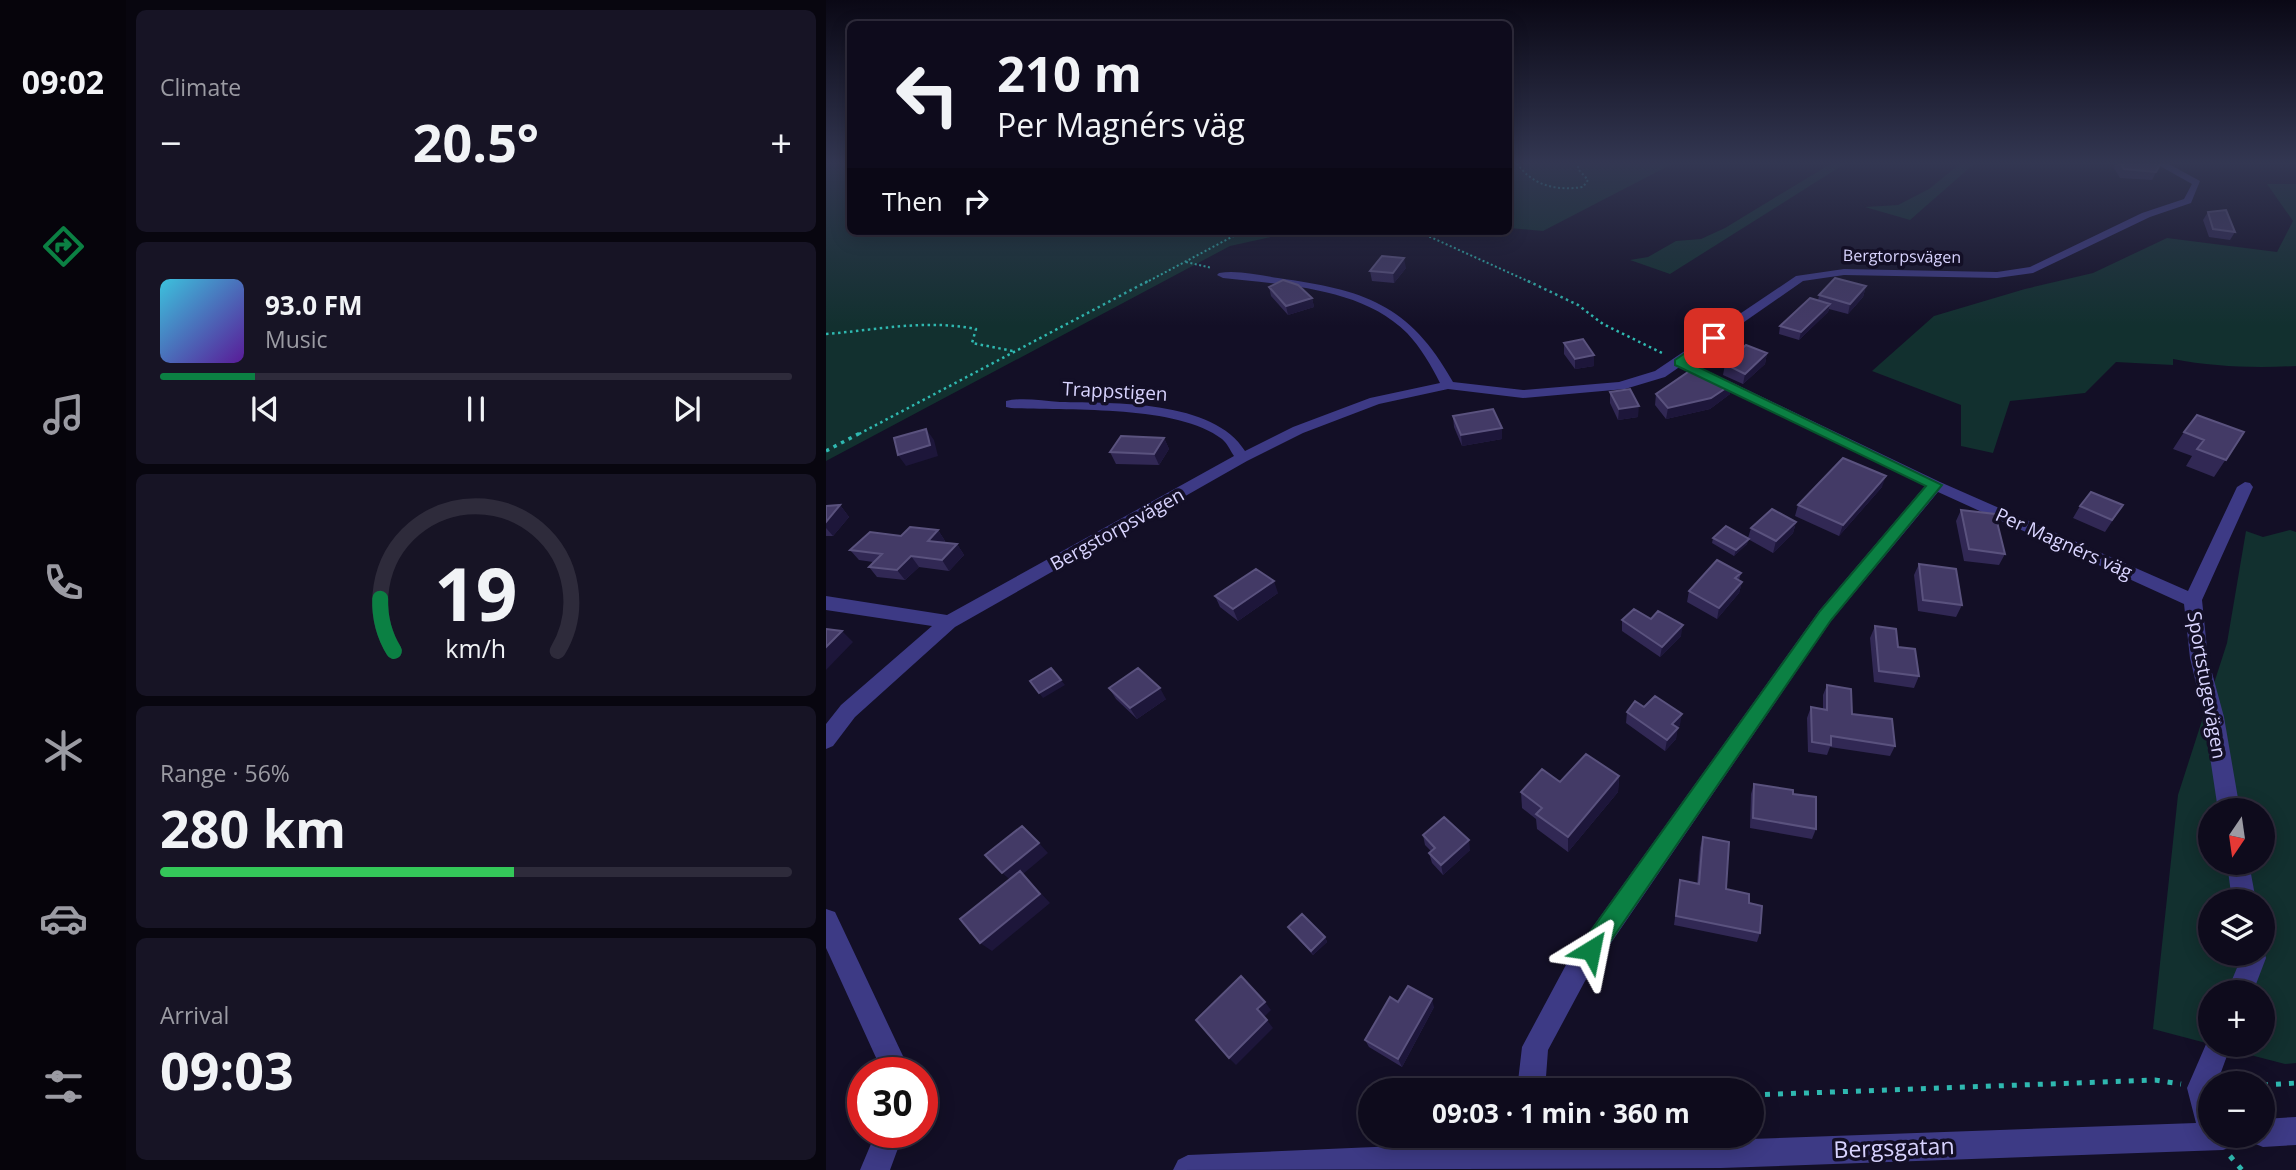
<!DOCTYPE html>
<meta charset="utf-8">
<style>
:root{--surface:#0e0b1c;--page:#171425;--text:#f1f3f6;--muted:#9b9ba3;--line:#2e2b3b;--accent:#0b8043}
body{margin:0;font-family:"Open Sans",sans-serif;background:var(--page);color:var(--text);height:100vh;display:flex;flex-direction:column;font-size:26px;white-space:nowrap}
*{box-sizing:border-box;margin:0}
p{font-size:23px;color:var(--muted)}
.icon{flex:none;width:38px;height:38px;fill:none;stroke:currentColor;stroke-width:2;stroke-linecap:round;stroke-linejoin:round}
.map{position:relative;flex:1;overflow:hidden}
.details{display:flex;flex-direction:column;gap:10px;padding:10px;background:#08060f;width:700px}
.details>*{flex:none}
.guide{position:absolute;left:21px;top:21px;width:665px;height:214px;border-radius:10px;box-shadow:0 4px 18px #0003,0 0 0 2px var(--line);background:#0e0b1c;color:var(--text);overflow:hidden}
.needle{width:46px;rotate:193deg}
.buttons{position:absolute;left:1372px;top:798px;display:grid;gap:14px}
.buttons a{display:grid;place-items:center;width:77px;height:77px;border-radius:50%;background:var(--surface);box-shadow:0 4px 18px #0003,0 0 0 2px var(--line);font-size:35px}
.speed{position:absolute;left:21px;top:1057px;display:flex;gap:14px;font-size:35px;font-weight:700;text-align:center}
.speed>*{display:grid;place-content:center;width:91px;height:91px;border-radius:50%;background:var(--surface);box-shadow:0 4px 18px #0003,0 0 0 2px var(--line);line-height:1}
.speed .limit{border:10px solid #d22;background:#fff;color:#111}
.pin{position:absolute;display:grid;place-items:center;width:60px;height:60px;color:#fff;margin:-30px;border-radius:14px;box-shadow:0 4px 10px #0006}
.me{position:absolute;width:77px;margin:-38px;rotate:35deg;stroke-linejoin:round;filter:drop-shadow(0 0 5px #0008)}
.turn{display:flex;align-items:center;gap:24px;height:147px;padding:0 35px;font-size:32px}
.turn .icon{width:91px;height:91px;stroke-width:2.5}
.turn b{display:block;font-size:49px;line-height:60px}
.then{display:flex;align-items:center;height:66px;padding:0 35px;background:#0003;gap:14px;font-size:26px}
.big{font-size:52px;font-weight:700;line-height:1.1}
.details .widget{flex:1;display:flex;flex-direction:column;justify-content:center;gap:10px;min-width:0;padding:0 24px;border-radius:10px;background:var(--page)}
.details .dial{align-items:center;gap:0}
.dial svg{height:182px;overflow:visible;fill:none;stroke:var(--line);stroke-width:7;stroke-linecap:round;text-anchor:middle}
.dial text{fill:var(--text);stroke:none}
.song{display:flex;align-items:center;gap:21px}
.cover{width:84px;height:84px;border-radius:10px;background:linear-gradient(135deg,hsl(190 70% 55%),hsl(270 70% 35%))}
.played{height:7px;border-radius:4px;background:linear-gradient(90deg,var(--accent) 15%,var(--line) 15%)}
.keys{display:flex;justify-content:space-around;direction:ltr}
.heat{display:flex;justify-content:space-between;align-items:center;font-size:38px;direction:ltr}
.charge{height:10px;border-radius:5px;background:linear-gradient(90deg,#34c759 56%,var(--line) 0)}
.trip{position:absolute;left:532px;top:1078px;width:406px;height:70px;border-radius:35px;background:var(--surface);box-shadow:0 4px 18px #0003,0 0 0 2px var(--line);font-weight:700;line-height:70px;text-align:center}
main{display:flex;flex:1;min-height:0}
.menu{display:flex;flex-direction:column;width:126px;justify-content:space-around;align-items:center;background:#06040b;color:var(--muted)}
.menu .icon{width:49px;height:49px}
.menu .active{color:var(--accent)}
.menu b{font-size:32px;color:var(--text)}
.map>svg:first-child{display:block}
</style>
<main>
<nav class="menu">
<b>09:02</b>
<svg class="icon active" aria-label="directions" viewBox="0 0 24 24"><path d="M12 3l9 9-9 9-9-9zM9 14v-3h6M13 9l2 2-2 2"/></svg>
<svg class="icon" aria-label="music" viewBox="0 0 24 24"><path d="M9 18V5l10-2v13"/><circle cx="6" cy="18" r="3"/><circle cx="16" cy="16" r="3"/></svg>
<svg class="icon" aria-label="phone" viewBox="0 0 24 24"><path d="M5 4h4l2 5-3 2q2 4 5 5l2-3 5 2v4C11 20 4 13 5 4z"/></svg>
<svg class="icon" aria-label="climate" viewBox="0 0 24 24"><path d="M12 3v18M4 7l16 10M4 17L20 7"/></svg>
<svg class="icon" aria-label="car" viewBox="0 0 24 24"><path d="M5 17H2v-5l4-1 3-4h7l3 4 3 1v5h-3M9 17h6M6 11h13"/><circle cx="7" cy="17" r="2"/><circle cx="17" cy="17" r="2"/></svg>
<svg class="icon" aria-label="filters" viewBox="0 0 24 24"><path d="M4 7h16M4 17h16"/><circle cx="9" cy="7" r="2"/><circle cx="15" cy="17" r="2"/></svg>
</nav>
<section class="details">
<div class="widget"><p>Climate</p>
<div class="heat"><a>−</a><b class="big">20.5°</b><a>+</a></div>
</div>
<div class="widget">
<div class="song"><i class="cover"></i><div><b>93.0 FM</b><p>Music</p></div></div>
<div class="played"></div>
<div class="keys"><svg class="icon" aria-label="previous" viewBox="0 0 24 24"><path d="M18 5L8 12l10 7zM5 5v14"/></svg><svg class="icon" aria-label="pause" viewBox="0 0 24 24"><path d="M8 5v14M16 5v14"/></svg><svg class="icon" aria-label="next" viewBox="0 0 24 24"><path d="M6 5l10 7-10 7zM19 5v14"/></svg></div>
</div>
<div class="widget dial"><svg viewBox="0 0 100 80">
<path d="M14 69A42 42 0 1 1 86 69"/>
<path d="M14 69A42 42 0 0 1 8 46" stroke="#0b8043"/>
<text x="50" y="56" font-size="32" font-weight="700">19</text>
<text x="50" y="72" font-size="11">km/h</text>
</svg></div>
<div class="widget"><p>Range · 56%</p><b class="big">280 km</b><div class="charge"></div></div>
<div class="widget"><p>Arrival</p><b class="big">09:03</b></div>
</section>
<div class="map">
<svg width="1470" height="1170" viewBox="0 0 1470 1170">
<rect width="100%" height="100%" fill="#130f26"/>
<path fill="#12302f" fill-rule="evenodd" d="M0 163H24V231H472L404 246 0 461Z
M682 163H848L717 231 683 228Z
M1006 163H1020L844 274 804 260 822 257 850 241 875 239 899 228Z
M1135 163H1149L1084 220 1039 207 1072 205 1103 189Z
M1441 184H1470V366C1429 368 1388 367 1347 359V365L1290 362 1259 393 1184 401 1167 453 1135 446V405L1046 371 1108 316 1199 289 1267 273 1341 238 1451 252 1467 221Z
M1464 530 1470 532V1063L1459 1064 1386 1045H1437V992H1384V1044L1327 1029 1352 795 1401 643 1420 531 1437 537ZM1384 810H1437V863H1384ZM1384 901H1437V954H1384Z"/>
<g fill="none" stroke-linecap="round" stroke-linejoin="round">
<path stroke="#2fb8b0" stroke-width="2" stroke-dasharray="2 2.5" stroke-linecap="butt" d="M691 163C706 186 731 191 757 187L762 180 752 169V163
M591 231 706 283
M360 262 386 268
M319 283 417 231"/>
<path stroke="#2fb8b0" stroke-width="2.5" stroke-dasharray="2.5 3.5" stroke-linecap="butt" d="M702 281 752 305 777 324 836 353
M0 334C51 330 99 319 150 329L146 343 187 351
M33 434 322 281"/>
<path stroke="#2fb8b0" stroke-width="3.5" stroke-dasharray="3.5 5" stroke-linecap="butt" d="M0 451 36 432"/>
<path stroke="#2fb8b0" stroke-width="5" stroke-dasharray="5 8" stroke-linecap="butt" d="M1437 1085 1470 1083
M926 1095 1329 1080 1355 1084
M1404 1156 1416 1170"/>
<path fill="#3d3a85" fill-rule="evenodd" d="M1333 163H1341L1374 181 1365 203 1324 217 1207 273 1171 278 1018 275 977 281 839 377 799 389 697 398 622 389 553 404 477 433 421 461 129 627 29 717 7 746 0 749V724L15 705 106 626 0 610V596L121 615 408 456C404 450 401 443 396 439 350 404 241 411 185 408L180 407V401C196 397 217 401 234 402 287 403 388 400 419 451L467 427 544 398 614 383C605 365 595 348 581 333 535 287 457 285 397 278L391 275 393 273C411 270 433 275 452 278 537 290 583 303 627 382L697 390 793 382 829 371 970 276 1018 269 1171 272 1204 267 1316 213 1358 199 1366 184 1334 166Z
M884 372 1114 482 1362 591 1411 487 1419 482 1424 483 1427 487 1376 600 1382 658 1398 717 1414 810H1392L1378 717 1364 658 1358 604 1112 492 1005 621 759 981 722 1050 719 1090H691L696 1047 741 963 993 611 1099 486 879 379V373Z
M1401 863H1423L1430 901H1406Z
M0 909 9 912 85 1073H57L0 948Z
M1437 947 1440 958 1427 992H1401L1415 958V954H1437Z
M1384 1035V1045H1405L1391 1083H1384V1136H1411L1407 1146 1397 1150 895 1168 347 1170 352 1160 362 1155 687 1141V1136H715V1140H895L1370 1123 1361 1088Z
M1470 1117V1145L1437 1147 1427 1143 1424 1136H1437V1119Z
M50 1132H78L64 1170H34Z"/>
</g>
<path fill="#312854" d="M1291 163H1335L1326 180 1294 178 1288 168Z
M1382 212 1409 232 1404 240 1383 237 1377 220Z
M580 268 568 283 546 281 544 271Z
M1040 286 1037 297 1022 314 1003 309 1002 312 973 340 953 334 954 326 992 301 993 295Z
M443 287 486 298 488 307 462 315 445 296Z
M738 343 768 355V366L749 369 738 354Z
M941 353 939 364 917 384 897 375 899 364Z
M784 392 812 417 792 420 784 403Z
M830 394H904L884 409 840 419 829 405Z
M627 416 676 428V439L636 446 628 427Z
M1358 432H1418L1388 477 1360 466 1366 456 1347 449Z
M338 438 343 449 333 465 290 464 284 452Z
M1056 487 1013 536 969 516 972 505Z
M14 505 23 517 7 536H0V506Z
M1297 505 1279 532 1247 518 1254 506Z
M1135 510 1179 554 1173 565 1138 561 1130 521Z
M970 522 967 533 947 553 922 539 921 544 908 556 886 543 887 538H922L925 528Z
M112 530 119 541 117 543 131 544 138 555 123 571 93 567 79 580 51 577 43 567 47 562 33 560 24 550 75 536Z
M1093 564 1136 605 1130 617 1092 611 1088 575Z
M915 573 913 580 916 582 913 593 891 619 861 602 863 591Z
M452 593 412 621 394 607 389 596Z
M825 619 855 636 834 657 796 631V620Z
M1049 626 1072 647 1093 676 1088 688 1048 682 1044 638Z
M1001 685 1026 714 1069 746 1064 756 1004 747 1001 755 982 752 981 718 985 707 997 709V695Z
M283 688 340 699 311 719 290 699Z
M818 707 854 725 851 728 850 739 839 751 800 723 801 712Z
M793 776 792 792 742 852 711 829 710 819 696 808 695 792 734 782Z
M928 784 990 829 986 839 924 828 925 794Z
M597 835 644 850 617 875 606 863 603 853 605 851 599 845Z
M877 837 900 889 923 903 934 933 931 942 848 925 854 880 871 884 874 848Z
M462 927 499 937 501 942 487 955 465 931Z
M572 1002 608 1007 576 1067 543 1047 539 1040Z"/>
<path fill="#1d163a" d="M578 258 580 268 568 283 567 273Z
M1040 286 1037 297 1022 314 1024 304Z
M486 298 488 307 462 315 460 306Z
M1004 304 1002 312 973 340 975 332Z
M941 353 939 364 917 384 919 374Z
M768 355V366L749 369V359Z
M906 384 904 394 884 409 840 419 842 408Z
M813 406 812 417 792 420 793 409Z
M676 428V439L636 446 635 435Z
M100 429 108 440 112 456 80 466 72 455Z
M338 438 343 449 333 465 328 454Z
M1060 476 1056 487 1013 536 1017 525Z
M14 505 23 517 7 536 0 528V522Z
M970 522 967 533 947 553 950 541Z
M112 530 119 541 109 551 102 541Z
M923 539 921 544 908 556 910 550Z
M131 544 138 555 123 571 116 560Z
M85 556 93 567 79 580 71 570Z
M448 581 452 593 412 621 407 609Z
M916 582 913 593 891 619 893 608Z
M857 625 855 636 834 657 836 647Z
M16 631 27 642 0 670V647Z
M235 680 239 685 217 698 213 693Z
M334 688 340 699 311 719 304 708Z
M856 714 854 725 844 735 846 724Z
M852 728 850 739 839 751 841 740Z
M793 776 792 792 742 852V837Z
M643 840 644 850 617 875 615 865Z
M213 843 222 853 197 874 224 903 166 951 154 943 187 882 176 873Z
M499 937 501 942 487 955 485 951Z
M606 999 608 1007 576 1067 572 1059Z
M439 1002 445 1010 438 1017 431 1009Z
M441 1020 447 1028 410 1065 403 1058Z"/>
<path fill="#433a66" stroke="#5a527e" stroke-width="2" d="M1294 163H1335L1330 172 1298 169Z
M1400 210 1409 232 1387 229 1382 212Z
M556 256 578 258 567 273 544 271Z
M1009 278 1040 286 1024 304 993 295Z
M457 280 472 285 486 298 460 306 443 287Z
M984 298 1004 304 975 332 954 326Z
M757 339 768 355 749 359 738 343Z
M920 345 941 353 919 374 899 364Z
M868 368 906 384 885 398 842 408 830 394Z
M804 389 813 406 793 409 784 392Z
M667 409 676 428 635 435 627 416Z
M1371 415 1418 432 1400 460 1371 449 1378 440 1358 432Z
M100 429 104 445 72 455 68 438Z
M295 436 338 438 328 454 284 452Z
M1017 458 1060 476 1017 525 972 505Z
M1265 492 1297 505 1286 520 1254 506Z
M14 505 0 522V506Z
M946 509 970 522 950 541 925 528Z
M1135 510 1169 514 1179 554 1143 549Z
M900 526 923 539 910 550 887 538Z
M84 527 112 530 102 541 131 544 116 560 85 556 71 570 43 567 56 554 24 550 44 532 75 536Z
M891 560 915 573 909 578 916 582 893 608 863 591Z
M1093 564 1130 569 1136 605 1097 600Z
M430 569 448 581 407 609 389 596Z
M808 609 825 619 832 611 857 625 836 647 796 620Z
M1049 626 1070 629 1072 647 1089 649 1093 676 1053 671Z
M0 629 16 631 0 647Z
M225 668 235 680 213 693 204 681Z
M312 668 334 688 304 708 283 688Z
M1001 685 1025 689 1026 714 1066 719 1069 746 1005 736V745L986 742 985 707 1001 710Z
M829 696 856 714 846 724 852 728 841 740 801 712 809 701 818 707Z
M760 754 793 776 742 837 710 814 716 808 695 792 716 769 734 782Z
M928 784 967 790V794L990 797V829L927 818Z
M618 817 643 840 615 865 603 853 609 848 597 835Z
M196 826 213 843 176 873 159 855Z
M877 837 903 842 900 889 923 894V903L936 906 934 933 850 916 854 880 873 884Z
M194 871 214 894 154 943 134 919Z
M476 914 499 937 485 951 462 927Z
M415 976 439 1002 431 1009 441 1020 403 1058 370 1020Z
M582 986 606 999 572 1059 539 1040 564 997 572 1002Z"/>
<linearGradient id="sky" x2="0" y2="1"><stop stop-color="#0a0815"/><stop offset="0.5" stop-color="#333752"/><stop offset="1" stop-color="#333752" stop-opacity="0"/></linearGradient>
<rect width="1470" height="326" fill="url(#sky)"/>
<path fill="#0b8043" stroke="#07532c" stroke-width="2" d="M884 336 894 338 862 362 1116 485 1005 620 773 958 765 961 757 958 754 950 757 942 994 611 1100 486 849 365V360Z"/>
<g text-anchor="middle" stroke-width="7" stroke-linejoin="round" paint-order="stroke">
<g font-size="16" fill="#d9d4ff" stroke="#130f26">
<text transform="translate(1076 256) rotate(1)" y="6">Bergtorpsvägen</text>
</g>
<g font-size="19" fill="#d9d4ff" stroke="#130f26">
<text transform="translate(289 391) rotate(3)" y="7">Trappstigen</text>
<text transform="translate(291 529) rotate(-29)" y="7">Bergstorpsvägen</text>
<text transform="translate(1238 543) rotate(24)" y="7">Per Magnérs väg</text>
<text transform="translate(1381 685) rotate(80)" y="7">Sportstugevägen</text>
</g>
<g font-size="23" fill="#d9d4ff" stroke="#130f26">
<text transform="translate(1068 1148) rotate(-2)" y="8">Bergsgatan</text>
</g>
</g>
</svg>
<div class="buttons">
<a><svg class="needle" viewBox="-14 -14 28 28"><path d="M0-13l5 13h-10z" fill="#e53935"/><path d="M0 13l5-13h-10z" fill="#9b9ba3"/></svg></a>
<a><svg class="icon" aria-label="layers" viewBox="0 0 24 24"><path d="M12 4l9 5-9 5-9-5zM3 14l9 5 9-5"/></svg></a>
<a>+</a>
<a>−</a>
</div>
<div class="speed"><div class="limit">30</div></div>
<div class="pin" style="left:888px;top:338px;background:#d93025"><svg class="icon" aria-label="arrive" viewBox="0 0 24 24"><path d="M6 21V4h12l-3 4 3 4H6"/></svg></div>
<svg class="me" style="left:765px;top:950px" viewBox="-20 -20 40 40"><path d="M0-17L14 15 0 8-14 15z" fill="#0b8043" stroke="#fff" stroke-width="4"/></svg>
<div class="trip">09:03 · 1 min · 360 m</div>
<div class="guide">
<div class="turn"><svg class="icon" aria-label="left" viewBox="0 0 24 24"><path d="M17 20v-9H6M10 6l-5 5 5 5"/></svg><div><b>210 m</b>Per Magnérs väg</div></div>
<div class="then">Then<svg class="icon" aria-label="right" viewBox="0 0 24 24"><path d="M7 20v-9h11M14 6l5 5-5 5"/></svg></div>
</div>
</div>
</main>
